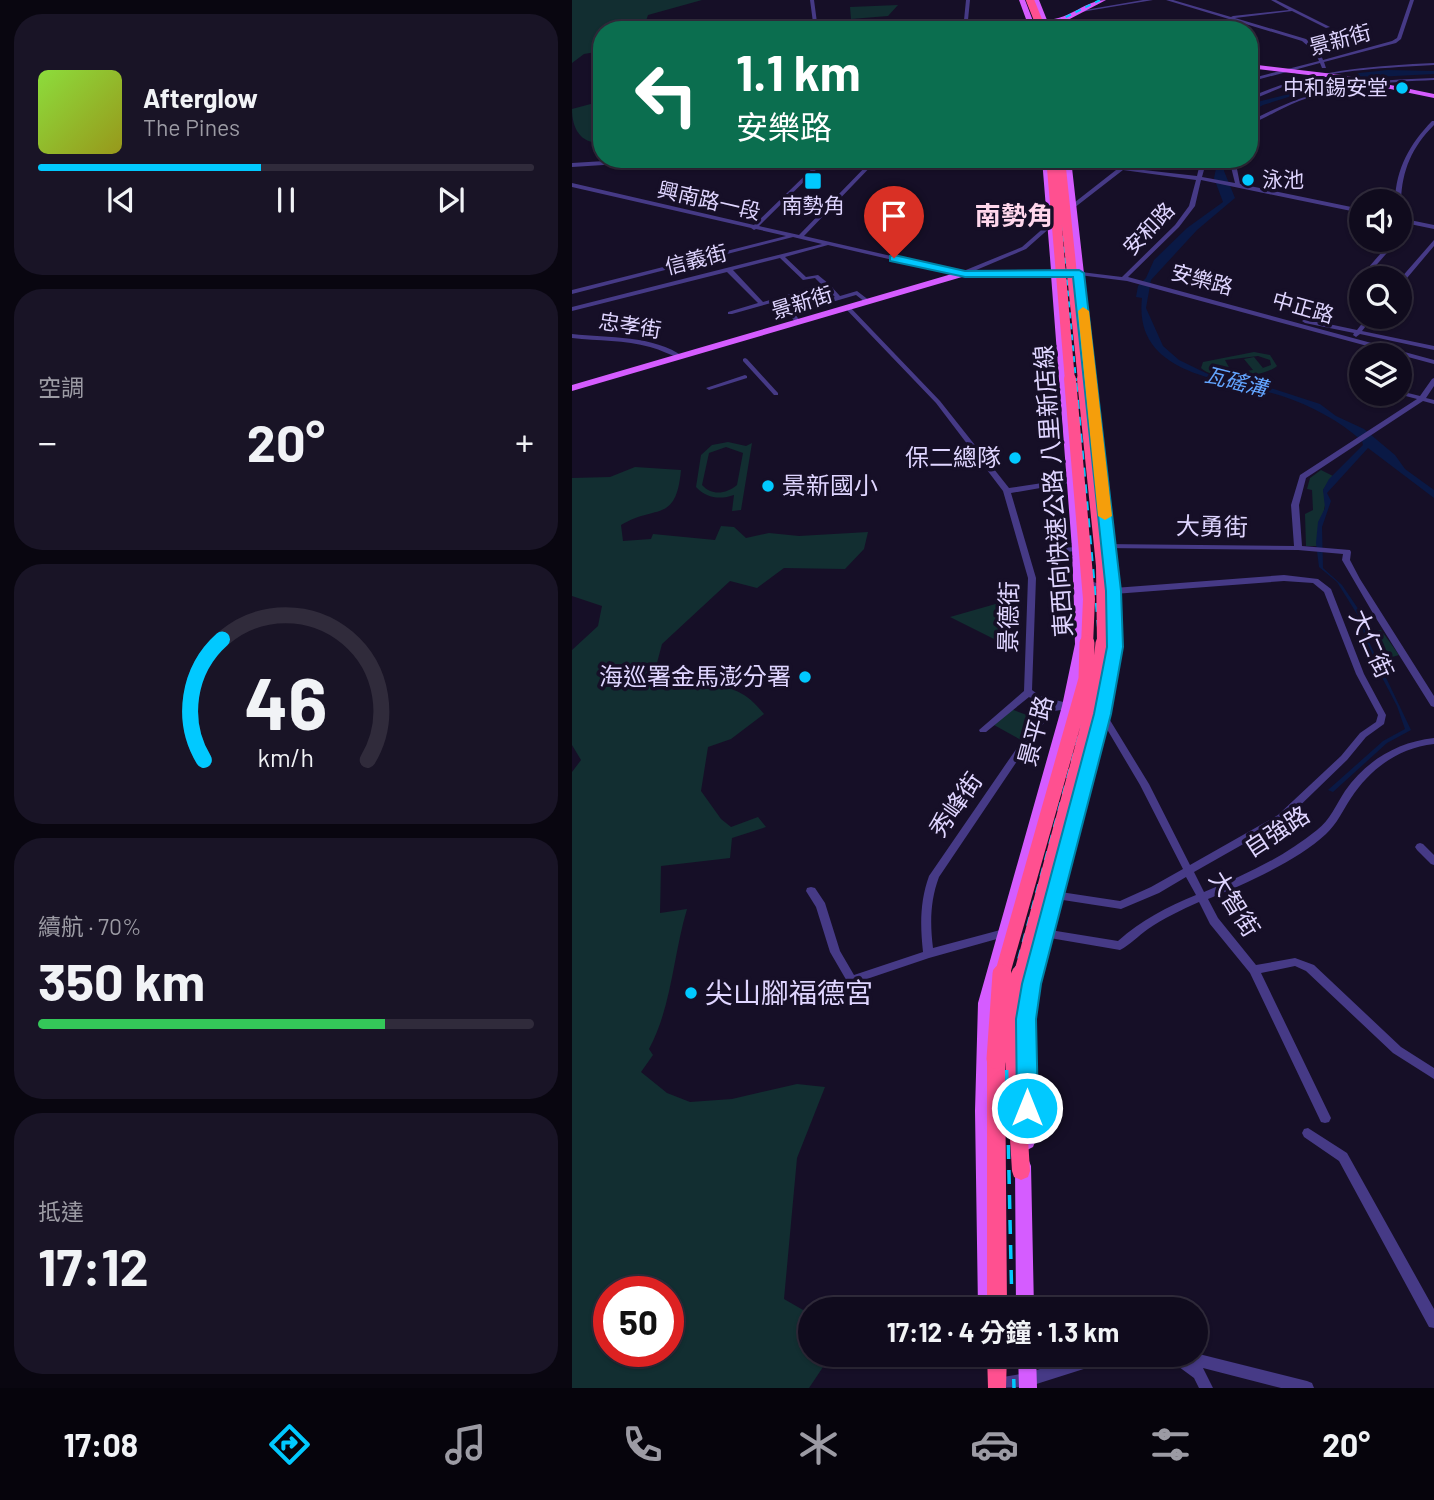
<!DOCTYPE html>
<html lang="zh-TW">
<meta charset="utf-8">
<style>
:root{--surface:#100b1d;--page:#191426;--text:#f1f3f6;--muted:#9c9ba4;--line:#302b3b;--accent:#01c9ff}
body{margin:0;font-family:Barlow,"Noto Sans TC",sans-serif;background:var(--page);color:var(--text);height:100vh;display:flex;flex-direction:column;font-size:26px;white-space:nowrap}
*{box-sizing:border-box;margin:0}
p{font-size:23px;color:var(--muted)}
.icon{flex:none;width:38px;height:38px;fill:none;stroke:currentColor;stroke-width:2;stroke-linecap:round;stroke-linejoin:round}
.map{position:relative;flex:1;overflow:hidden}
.panel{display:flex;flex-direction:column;gap:14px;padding:14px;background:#090610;width:572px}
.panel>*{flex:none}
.banner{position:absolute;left:21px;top:21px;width:665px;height:147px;border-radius:28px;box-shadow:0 2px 5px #0004,0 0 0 2px var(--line);background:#0b6e4f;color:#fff;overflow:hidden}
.buttons{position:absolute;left:777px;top:189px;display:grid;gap:14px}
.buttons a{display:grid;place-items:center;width:63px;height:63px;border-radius:50%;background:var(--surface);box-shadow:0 2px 5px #0004,0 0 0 2px var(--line);font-size:35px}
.speed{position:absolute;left:21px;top:1276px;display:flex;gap:14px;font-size:35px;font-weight:700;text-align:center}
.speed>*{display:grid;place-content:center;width:91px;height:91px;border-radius:50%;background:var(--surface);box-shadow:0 2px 5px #0004,0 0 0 2px var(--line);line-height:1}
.speed .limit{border:10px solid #d22;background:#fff;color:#111}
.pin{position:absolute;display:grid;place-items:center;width:60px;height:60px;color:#fff;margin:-72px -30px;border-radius:50% 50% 50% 0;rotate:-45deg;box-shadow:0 0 7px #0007}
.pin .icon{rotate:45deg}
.me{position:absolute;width:77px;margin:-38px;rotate:0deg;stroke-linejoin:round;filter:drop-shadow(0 0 5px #0008)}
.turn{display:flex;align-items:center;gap:24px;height:147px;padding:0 28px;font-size:32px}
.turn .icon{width:91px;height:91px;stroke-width:2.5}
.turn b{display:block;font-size:49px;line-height:60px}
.big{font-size:52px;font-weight:700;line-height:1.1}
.panel .widget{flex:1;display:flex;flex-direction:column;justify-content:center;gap:10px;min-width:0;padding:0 24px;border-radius:28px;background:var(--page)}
.panel .dial{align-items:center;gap:0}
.dial svg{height:182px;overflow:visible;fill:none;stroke:var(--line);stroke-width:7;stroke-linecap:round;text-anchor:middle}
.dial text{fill:var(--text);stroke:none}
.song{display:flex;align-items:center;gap:21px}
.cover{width:84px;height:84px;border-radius:10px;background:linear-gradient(135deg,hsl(90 70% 55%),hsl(60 70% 35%))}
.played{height:7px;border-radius:4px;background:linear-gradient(90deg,var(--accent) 45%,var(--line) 45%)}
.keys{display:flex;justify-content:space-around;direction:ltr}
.heat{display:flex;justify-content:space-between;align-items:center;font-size:38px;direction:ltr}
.charge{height:10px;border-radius:5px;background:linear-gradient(90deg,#34c759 70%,var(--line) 0)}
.trip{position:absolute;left:226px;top:1297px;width:410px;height:70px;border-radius:35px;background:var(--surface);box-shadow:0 2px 5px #0004,0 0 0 2px var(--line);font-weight:700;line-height:70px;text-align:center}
.tab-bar{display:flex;height:112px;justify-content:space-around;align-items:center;background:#06040c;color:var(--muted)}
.tab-bar .icon{width:49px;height:49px}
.tab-bar .selected{color:var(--accent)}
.tab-bar b{font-size:32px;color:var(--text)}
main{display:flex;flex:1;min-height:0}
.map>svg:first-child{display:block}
</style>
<main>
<section class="panel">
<div class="widget">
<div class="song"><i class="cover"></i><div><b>Afterglow</b><p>The Pines</p></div></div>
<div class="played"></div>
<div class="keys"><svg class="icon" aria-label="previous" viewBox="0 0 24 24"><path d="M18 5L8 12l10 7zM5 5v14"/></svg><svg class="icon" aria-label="pause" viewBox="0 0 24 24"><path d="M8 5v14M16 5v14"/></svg><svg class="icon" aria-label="next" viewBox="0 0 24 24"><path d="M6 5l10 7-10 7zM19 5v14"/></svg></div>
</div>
<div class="widget"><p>空調</p>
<div class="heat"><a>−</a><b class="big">20°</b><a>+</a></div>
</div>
<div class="widget dial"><svg viewBox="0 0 100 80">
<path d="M14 69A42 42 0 1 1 86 69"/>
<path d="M14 69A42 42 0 0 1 22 16" stroke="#01c9ff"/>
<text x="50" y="56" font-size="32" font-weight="700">46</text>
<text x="50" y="72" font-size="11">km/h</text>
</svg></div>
<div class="widget"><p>續航 · 70%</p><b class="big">350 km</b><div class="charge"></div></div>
<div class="widget"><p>抵達</p><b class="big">17:12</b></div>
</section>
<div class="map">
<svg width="862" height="1388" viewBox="0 0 862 1388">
<rect width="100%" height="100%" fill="#160f27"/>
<path fill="#122e31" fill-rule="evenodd" d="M0 0H130L76 15 73 24 93 28 149 26 158 30H30V51L12 54 0 63Z
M326 5 316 16 279 19 278 7Z
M30 101V143C9 144 0 129 0 109Z
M682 352 698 355 705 366C692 378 641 381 629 368L631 362ZM686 356 698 360 699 365 688 369 691 368 682 357 672 359 681 370 660 373 653 360Z
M156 442 174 446 180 443 169 510 160 511 162 495C148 500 134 498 124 487L129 455 140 445ZM154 447 171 453 165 485C154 494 140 496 130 485L137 453Z
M63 467 109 470C104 524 84 504 49 525L51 541 79 539 81 534 143 540 149 526 162 527 174 538 197 533 227 536 296 532 292 549 273 569 212 568 185 588 158 581 90 644 82 674 102 690C142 686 164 679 192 714L159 739 136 747 129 791 149 819 159 827 186 817 194 827 160 838 158 858 89 866 88 913 115 909C101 956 100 1006 77 1049L81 1055 69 1072 95 1093 118 1102 160 1099 225 1084 253 1087 225 1158 212 1299 238 1314V1354L259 1355 237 1388H0V772L9 760 0 745V650L26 626 30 606 0 596V478L38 477ZM37 1292H96V1351H37Z
M749 470 761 476 751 490 754 500 745 546H734L733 514 741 510 740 490 735 489 738 478Z
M427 603 426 641 378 617Z
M809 630 827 655 810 660 797 633Z
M439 709 460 717 462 722 449 740 422 725Z"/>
<path fill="#0a1945" d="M816 70 862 71V74L784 78 777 83 726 94 691 105 677 113V106L685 102 770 81 787 73Z
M646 159H653L652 171 663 198 625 230 579 280 574 308 591 346 607 360 640 376 665 377 748 404 764 416 792 429 823 455 833 469 862 490V498L796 448 755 493 759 501 750 527 751 568 770 585 793 619 797 627V642L839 730 815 743 761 792 756 790 811 741 833 729 825 706 794 647 790 622 765 582 747 567 744 543 746 522 753 508 751 490 757 479 791 445 790 441C768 421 738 405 710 396 657 379 561 378 570 298L564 297 566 286 574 278 582 260 615 228 651 202 642 178Z"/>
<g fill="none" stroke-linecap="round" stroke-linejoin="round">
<path fill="#463a86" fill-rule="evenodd" d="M238 0H242L246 30H242Z
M394 0H398L395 30H391Z
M571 0H581L509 12 507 11Z
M594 0H601L659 17 661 16 717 10 699 0H704L758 27 754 28 720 11 663 18 734 39 747 50 751 60 820 41 825 38 838 0H842L829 39 824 43 752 62 754 68H750L748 63 677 82V79L747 61 743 52 730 41Z
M458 22 460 24 436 30H427Z
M862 63V65C815 68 767 69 722 83 707 88 692 95 677 101V98C736 70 798 66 862 63Z
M862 78V80C815 82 770 85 727 101 709 108 694 118 677 125V122C741 87 790 80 862 78Z
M860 121H862V125C840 147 830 170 829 201L828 202 823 201C824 168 838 144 860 121Z
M65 159H96L94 161 0 167V163Z
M250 159H255L187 226 227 235 301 159H306L232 236 389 272 450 247 475 225 480 226 454 249 390 276 256 245 213 257 234 277 246 275 257 284 268 296 285 291 298 301 293 302 284 295 222 313 229 322 226 324 224 323 206 301 160 314H156V312L186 303 155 272 0 311V307L250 244 221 237 0 294V290L214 236 184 229 182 230 179 228 0 187V183L182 225ZM208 258 231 280 243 278 250 285 191 302 161 270ZM253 288 263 297 219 310 211 300Z
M558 159H564L554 168 625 176 629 159H635L630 177 663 183 657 159H663L668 184 789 209V213L629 180 623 206 607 227 556 277 862 360V364L555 281 499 274 498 273 501 271 550 277 603 225 617 206 624 180 551 170 502 208H498V206L544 170 491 168 488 166 489 165 548 167Z
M828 218 862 225V229L828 222Z
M817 240H823L821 246 793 278H789V276L816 245Z
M862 240V246L830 284 828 285V279Z
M275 305 277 306 368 401 437 488 497 479 501 481 497 483 439 493 464 578 460 690 468 696 499 704 500 706 496 709 482 711 466 730 367 877C358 901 358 924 361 948L432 929 436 930 437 933 436 936 432 937 357 958 280 984 276 983 258 952 244 907 234 891 235 888 239 887 243 888 253 903 268 951 282 975 351 952C348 925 348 901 357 876L460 726 476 706 479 705 462 700 457 697 414 732H408L407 730 452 691 456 578 431 491 364 403 273 308V306Z
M795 317H801L790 331 862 346V350L788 334 784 337 781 335 782 333 733 323 730 321 733 319 785 330Z
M0 334C37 338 81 335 112 357L109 359C99 355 89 350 78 347 53 340 26 341 0 338Z
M173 358 175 359 206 393V395H202L171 361V359Z
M173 375 175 376V378L137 390 134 388Z
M862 378V386L854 398 862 400V404L851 401 734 478 727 505 730 546 778 550 779 552 778 560 788 579 862 696V707L859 706 802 615 770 560 771 554 726 550 531 548 527 546 531 544 722 546 719 505 728 475 845 399 826 394H828V391L848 396 860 379Z
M477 529H483L484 531 487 548 505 547 509 549 505 551 481 553 476 531Z
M712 575 746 579 759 589 792 674 814 715 812 724 794 737 775 760 712 821 622 872 632 892C671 876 712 857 745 830 758 820 764 805 773 791 794 761 825 742 862 738V744C826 748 798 769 779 798 771 810 765 824 754 834 725 861 673 884 636 899L646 918 684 965 723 958 742 965 829 1047 862 1068V1079L821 1053 734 971 723 966 689 973 759 1118 757 1122 753 1123 749 1122 678 973 638 924 627 902C609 910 592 918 576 929 566 936 558 945 548 950L472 937 468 936 467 933 468 930 472 929 546 941C569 920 595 907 624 895L614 877 587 893 549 909 478 898 477 895 478 892 482 891 548 901 579 887 611 869 568 785 526 714 527 712H533L577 784 618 865 706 815 769 756 788 733 804 722 806 715 784 674 752 592 741 583 712 581 542 594 508 584 507 582 508 580 511 579 542 588Z
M848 843 851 844 862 855V865L859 864 845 850 843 847 845 844Z
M736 1128 775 1153 862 1309V1328L857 1327 767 1161 732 1137 730 1133 732 1129Z
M623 1353 735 1381 740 1383 742 1388H709L631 1368 641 1388H627L622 1378 603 1364 602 1361 596 1359 595 1354H623Z
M517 1354H546L545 1359 540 1360 455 1387 420 1388 418 1385 420 1380 425 1378 455 1373Z"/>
<path fill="#d55cff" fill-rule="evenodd" d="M447 0H453L461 21 469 20 461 0H467L475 20C498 19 514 0 534 0L492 22 477 24 479 30H473L471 24 462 25 464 30H458Z
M677 64 770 75 862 94V98L770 79 677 68Z
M470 159H478L510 549 515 644 502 706 422 1003 419 1111 424 1309H406L403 1111 406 1003 490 706 503 644 500 549 479 275 390 277 0 391V385L390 271 479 270Z
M491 159H499L548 591C547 625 547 659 541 692 524 791 486 884 467 982 457 1035 462 1089 463 1142L461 1147 455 1150 449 1147 447 1142C447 1089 442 1035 452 983 468 900 500 821 519 738 531 689 535 641 536 591Z
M451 1158 457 1161 459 1166 462 1309H444L443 1166 445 1161Z
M446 1354H464L465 1388H447Z"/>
<path fill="#ff5090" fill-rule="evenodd" d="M424 1051 430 1053 433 1059 435 1309H415V1059L418 1053Z
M442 1051 448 1053 451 1059 458 1171 456 1177 449 1180 442 1177 440 1171 433 1059 436 1053Z
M415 1354H435L434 1388H416Z"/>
<path stroke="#01c9ff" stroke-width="2" stroke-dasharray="6 5" stroke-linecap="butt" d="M476 30 486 21 528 0
M484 159 504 381"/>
<path stroke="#01c9ff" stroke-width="2.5" stroke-dasharray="9 8" stroke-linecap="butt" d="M442 975 521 683 527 636 504 379"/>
<path stroke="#01c9ff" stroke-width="3.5" stroke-dasharray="14 11" stroke-linecap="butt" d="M440 1309 434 1041 442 974
M441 1354 442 1388"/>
<path stroke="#ff5090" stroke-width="8" d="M458 0 470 30
M479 159 480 170"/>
<path stroke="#ff5090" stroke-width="10" d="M480 168 498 381
M489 168 511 381"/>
<path stroke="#ff5090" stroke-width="12" d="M498 379 517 599 515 645
M511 379 530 566 531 645"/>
<path stroke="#ff5090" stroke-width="15" d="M430 975 514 679 515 643
M449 975 526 690 531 643"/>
<path stroke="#ff5090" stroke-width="19" d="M424 1059 430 974
M442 1059 444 1000 449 974"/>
</g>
<path fill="#01c9ff" stroke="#0183a6" stroke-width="2" d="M322 255 393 271 507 270 512 273 549 591 551 647 539 714 469 984 464 1019 466 1108 463 1115 455 1117 448 1115 445 1108 444 1019 450 984 522 714 535 647 534 591 501 277H393L318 261V256Z"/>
<path fill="#f59e0b" d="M511 307 517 311 540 516 533 520 526 516 506 311Z"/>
<g fill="#01c9ff" stroke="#160f27" stroke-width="2.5">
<circle cx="830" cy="88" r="7"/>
<circle cx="676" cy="180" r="7"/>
<rect x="232" y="172" width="18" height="18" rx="3.5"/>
<circle cx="443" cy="458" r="7"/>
<circle cx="196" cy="486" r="7"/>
<circle cx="233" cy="677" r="7"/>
<circle cx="119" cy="993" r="7"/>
</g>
<g text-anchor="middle" stroke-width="7" stroke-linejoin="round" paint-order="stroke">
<g font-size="21" fill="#dfd5ff" stroke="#160f27">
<text transform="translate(768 40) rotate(-15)" y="7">景新街</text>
<text transform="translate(137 201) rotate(13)" y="7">興南路一段</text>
<text transform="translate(577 229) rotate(-46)" y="7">安和路</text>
<text transform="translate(124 260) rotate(-14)" y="7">信義街</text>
<text transform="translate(630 280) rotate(15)" y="7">安樂路</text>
<text transform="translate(230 303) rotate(-17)" y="7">景新街</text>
<text transform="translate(731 308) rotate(16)" y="7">中正路</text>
<text transform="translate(58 326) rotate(9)" y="7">忠孝街</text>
</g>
<g font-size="21" fill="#dfd5ff" stroke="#160f27" text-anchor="end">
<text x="816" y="95">中和錫安堂</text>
<text x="690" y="187" text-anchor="start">泳池</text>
<text x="241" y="213" text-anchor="middle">南勢角</text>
</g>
<g font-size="21" font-style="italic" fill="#63a5ff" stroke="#160f27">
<text transform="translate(664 382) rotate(14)" y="7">瓦磘溝</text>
</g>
<g font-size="24" fill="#dfd5ff" stroke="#160f27" text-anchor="end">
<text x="429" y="466">保二總隊</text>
<text x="210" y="494" text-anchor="start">景新國小</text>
<text x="219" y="685">海巡署金馬澎分署</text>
</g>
<g font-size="24" fill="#dfd5ff" stroke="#160f27">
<text transform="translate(482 491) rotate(-94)" y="8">東西向快速公路 八里新店線</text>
<text transform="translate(640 527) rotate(1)" y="8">大勇街</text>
<text transform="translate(437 617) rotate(-89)" y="8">景德街</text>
<text transform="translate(799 644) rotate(66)" y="8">大仁街</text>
<text transform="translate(464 731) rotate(-75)" y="8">景平路</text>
<text transform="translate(384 805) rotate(-55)" y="8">秀峰街</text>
<text transform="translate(705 832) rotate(-33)" y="8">自強路</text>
<text transform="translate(662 904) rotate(58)" y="8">大智街</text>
</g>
<g font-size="26" font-weight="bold" fill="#ffd7ec" stroke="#160f27">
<text x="442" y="225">南勢角</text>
</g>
<g font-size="28" fill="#dfd5ff" stroke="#160f27" text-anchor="start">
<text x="133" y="1003">尖山腳福德宮</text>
</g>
</g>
</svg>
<div class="buttons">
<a><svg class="icon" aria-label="sound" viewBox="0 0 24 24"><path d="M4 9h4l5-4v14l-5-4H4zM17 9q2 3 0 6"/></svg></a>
<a><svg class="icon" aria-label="search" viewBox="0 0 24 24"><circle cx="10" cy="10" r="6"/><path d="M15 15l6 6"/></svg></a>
<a><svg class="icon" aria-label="layers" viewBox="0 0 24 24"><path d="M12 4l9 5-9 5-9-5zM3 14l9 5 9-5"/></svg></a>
</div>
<div class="speed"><div class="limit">50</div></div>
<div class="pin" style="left:322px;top:258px;background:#d93025"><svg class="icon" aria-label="arrive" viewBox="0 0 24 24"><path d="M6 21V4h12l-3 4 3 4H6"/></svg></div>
<svg class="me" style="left:455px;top:1108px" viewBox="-20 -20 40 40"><circle r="17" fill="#01c9ff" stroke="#fff" stroke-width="3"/><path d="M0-11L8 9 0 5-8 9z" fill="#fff"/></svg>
<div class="trip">17:12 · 4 分鐘 · 1.3 km</div>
<div class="banner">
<div class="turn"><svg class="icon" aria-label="left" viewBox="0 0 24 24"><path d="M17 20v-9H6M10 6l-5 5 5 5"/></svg><div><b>1.1 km</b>安樂路</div></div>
</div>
</div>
</main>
<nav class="tab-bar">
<b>17:08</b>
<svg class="icon selected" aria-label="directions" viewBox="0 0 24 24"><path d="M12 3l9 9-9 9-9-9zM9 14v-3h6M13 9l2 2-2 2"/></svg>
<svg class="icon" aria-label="music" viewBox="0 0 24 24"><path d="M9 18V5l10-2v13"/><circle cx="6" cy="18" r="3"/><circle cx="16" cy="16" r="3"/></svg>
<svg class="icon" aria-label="phone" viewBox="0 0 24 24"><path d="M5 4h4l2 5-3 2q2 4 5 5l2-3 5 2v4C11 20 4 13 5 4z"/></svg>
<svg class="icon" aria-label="climate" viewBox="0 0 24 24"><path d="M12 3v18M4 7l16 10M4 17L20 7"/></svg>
<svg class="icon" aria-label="car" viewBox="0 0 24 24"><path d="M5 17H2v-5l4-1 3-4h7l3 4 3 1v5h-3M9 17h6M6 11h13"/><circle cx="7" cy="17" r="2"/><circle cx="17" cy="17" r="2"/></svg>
<svg class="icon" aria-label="filters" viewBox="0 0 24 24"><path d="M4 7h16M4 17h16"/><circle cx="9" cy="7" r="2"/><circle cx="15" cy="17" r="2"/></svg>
<b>20°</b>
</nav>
